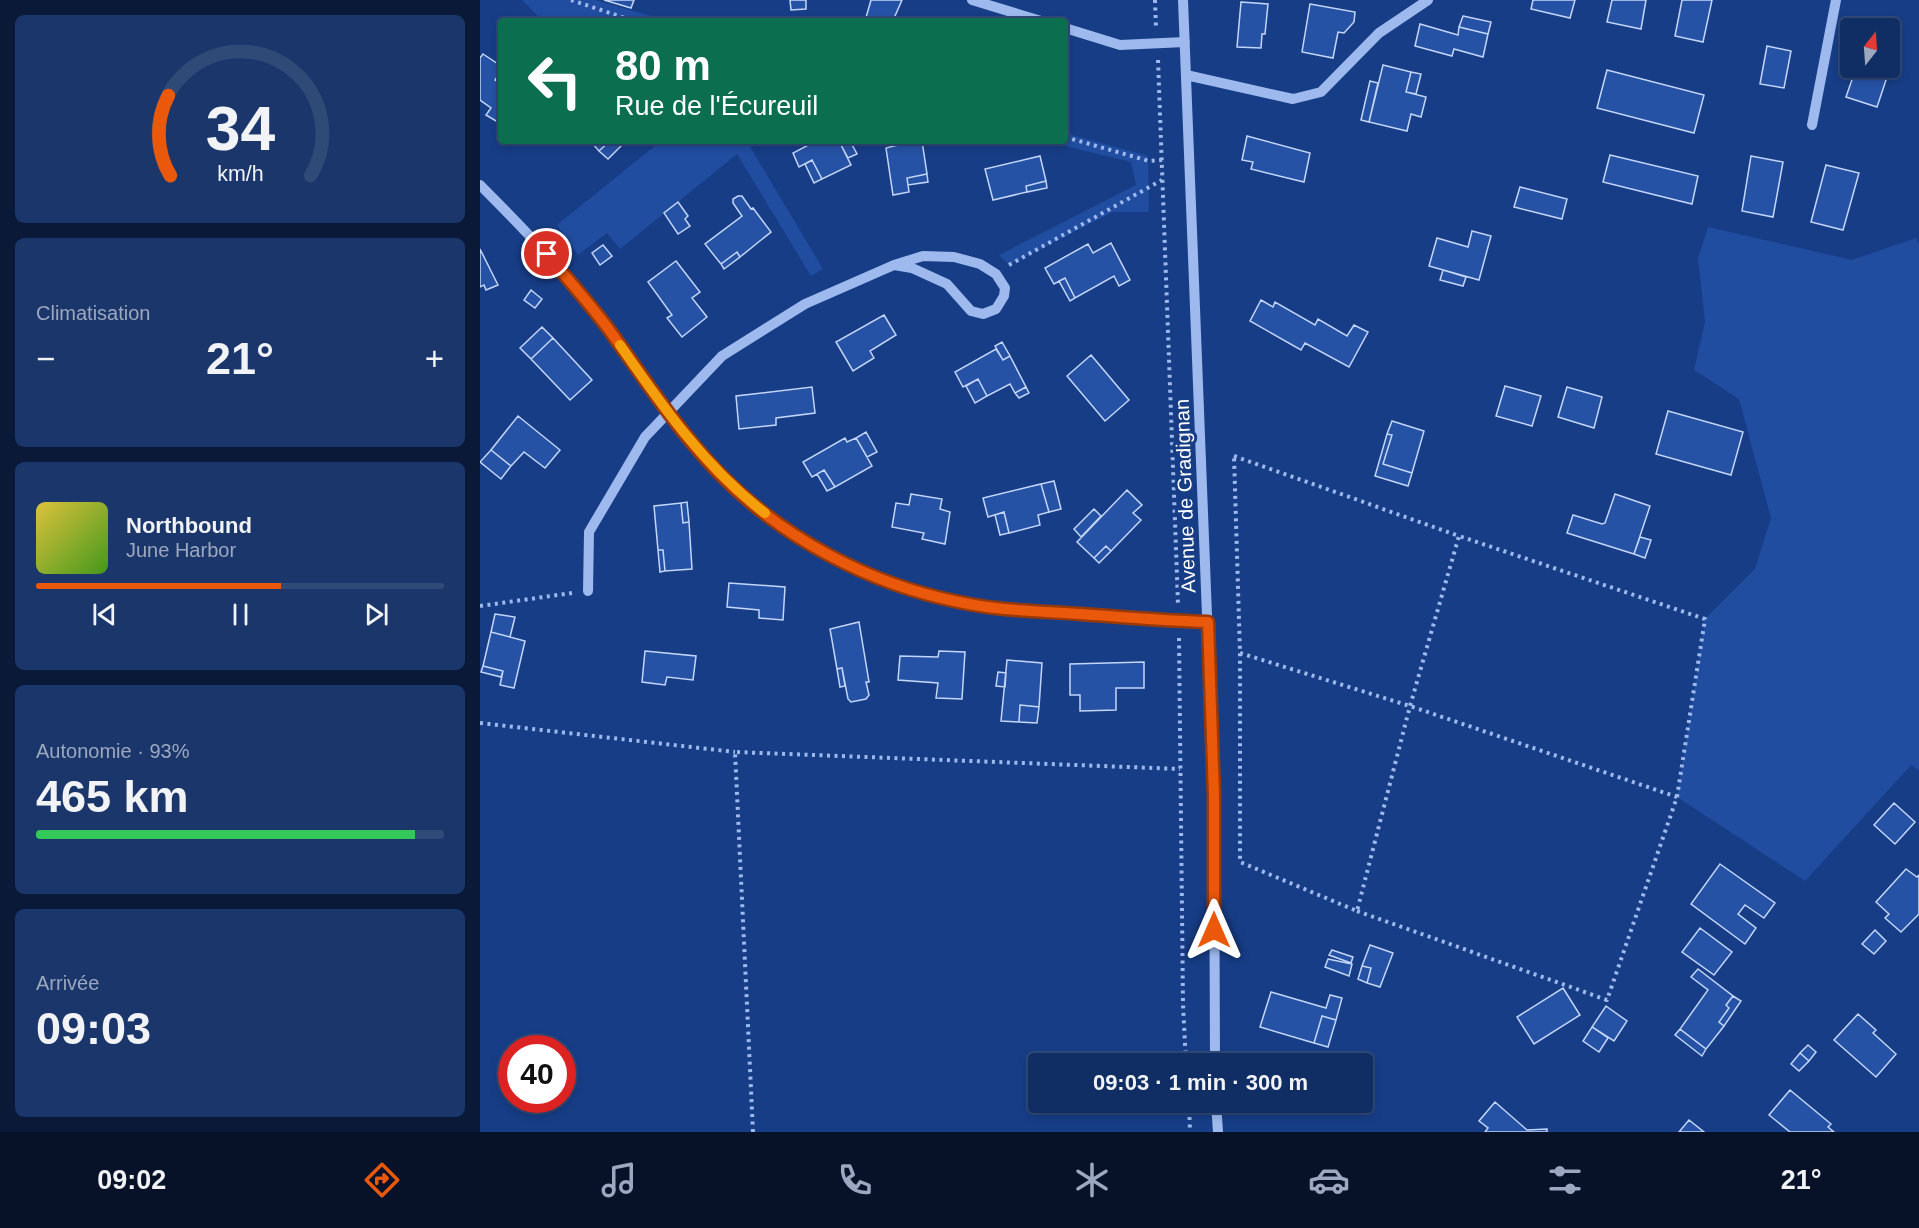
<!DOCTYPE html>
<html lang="fr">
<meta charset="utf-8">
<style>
:root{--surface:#112e64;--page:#1a366a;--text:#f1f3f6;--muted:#9ca8bf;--line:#304a78;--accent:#ea580c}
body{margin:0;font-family:Helvetica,sans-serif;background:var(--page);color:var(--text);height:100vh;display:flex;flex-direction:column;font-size:22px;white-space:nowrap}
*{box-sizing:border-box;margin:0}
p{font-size:20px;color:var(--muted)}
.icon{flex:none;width:33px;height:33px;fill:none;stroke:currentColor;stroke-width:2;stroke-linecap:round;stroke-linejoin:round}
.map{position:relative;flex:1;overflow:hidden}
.drawer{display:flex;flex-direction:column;gap:15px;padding:15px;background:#091937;width:480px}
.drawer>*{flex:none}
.banner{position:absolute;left:18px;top:18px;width:570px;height:126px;border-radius:6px;box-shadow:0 3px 9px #0003,0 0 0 2px var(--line);background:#0b6e4f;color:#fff;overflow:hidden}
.needle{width:39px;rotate:17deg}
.controls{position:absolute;left:1360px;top:18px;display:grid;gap:12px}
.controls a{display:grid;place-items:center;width:60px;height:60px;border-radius:6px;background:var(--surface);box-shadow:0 3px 9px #0003,0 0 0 2px var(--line);font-size:30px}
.speed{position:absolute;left:18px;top:1035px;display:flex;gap:12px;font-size:30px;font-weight:700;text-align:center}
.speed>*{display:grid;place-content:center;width:78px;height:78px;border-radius:50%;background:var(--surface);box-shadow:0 3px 9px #0003,0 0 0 2px var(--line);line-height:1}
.speed .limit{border:9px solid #d22;background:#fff;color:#111}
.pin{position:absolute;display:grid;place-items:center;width:51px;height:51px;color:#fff;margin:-26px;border:3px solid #fff;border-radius:50%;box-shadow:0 2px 6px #0007}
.me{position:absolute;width:66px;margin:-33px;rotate:0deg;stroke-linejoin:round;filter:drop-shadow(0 0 4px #0008)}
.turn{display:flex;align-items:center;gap:21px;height:126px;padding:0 18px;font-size:27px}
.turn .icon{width:78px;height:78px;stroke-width:2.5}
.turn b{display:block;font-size:42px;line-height:51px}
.big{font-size:45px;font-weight:700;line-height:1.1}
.drawer .tile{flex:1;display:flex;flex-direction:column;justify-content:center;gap:9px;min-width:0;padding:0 21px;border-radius:9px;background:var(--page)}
.drawer .dial{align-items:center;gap:0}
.dial svg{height:156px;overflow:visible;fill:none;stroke:var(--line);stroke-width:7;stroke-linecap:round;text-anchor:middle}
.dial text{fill:var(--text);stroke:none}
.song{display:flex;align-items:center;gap:18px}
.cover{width:72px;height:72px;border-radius:9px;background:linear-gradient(135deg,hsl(50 70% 55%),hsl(100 70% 35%))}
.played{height:6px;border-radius:3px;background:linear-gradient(90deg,var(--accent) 60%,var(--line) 60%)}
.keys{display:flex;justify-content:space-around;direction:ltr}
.heat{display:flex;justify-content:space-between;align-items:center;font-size:33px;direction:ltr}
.charge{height:9px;border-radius:4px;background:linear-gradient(90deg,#34c759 93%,var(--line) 0)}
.trip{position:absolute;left:548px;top:1053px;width:345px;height:60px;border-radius:6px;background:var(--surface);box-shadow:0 3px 9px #0003,0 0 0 2px var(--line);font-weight:700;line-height:60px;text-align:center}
.dock{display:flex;height:96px;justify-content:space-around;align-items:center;background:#071228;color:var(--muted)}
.dock .icon{width:42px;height:42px}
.dock .active{color:var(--accent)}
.dock b{font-size:27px;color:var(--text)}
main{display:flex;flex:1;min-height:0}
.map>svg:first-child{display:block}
</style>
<main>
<section class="drawer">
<div class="tile dial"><svg viewBox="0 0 100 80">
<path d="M14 69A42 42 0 1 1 86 69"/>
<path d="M14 69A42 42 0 0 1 13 28" stroke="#ea580c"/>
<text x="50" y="56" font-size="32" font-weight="700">34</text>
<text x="50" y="72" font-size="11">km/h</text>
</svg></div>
<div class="tile"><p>Climatisation</p>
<div class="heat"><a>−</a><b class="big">21°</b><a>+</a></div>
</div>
<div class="tile">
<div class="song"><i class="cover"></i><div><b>Northbound</b><p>June Harbor</p></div></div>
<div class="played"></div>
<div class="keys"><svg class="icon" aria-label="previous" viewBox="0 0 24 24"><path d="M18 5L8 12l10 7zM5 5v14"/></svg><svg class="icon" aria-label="pause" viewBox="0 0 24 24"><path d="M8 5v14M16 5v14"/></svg><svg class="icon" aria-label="next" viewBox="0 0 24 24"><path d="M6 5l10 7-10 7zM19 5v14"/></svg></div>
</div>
<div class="tile"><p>Autonomie · 93%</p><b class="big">465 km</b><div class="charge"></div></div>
<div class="tile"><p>Arrivée</p><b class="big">09:03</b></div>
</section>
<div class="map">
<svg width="1439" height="1132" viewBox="0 0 1439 1132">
<rect width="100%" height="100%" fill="#173d86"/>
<path fill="#204da0" d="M42 0H115L189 21H63Z
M585 133 668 156 669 212H633L529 265 519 255 656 185 651 162 565 141H585Z
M181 141H276L269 145 343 269 331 276 257 154 140 249 127 233 98 255 77 225Z
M1228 227 1372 260 1436 238 1439 244V770L1431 765 1325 881 1197 797 1225 619 1275 569 1291 518 1259 399 1214 370 1225 322 1218 258Z"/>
<path fill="#2652a5" stroke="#c3d6fa" stroke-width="1.5" d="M124 0H154L151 8Z
M310 0H326V9L311 10Z
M391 0H422L415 16 416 21H385Z
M1053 0H1095L1090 18 1051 9Z
M1132 0H1166L1161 29 1127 22Z
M1202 0H1232L1223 42 1195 36Z
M761 2 788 4 785 34H782L781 48 757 47Z
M830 4 875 12 874 22 864 33 858 32 853 58 822 52Z
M983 16 1011 22 1008 34 979 27Z
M940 24 978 35 979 27 1008 34 1003 57 974 49 972 56 935 46Z
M1287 46 1311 51 1304 88 1280 84Z
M3 54 21 66V71L15 80 21 84V124L6 115 11 108 0 100V58Z
M1410 55 1414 56 1397 107 1366 97 1376 68H1410Z
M903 65 931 72 926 92 946 97 941 117 931 114 927 131 889 122Z
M1127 70 1224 95 1214 133 1117 108Z
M931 72 941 74 936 94 926 92Z
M890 81 898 83 889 122 881 120Z
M767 136 830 153 824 182 771 169 773 162 762 160Z
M110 141H130L119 151Z
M130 141H146L128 159 119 151Z
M336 141H359L371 165 342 179 332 160 319 167 313 153Z
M359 141H370L377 154 368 158Z
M422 141H442L447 174 427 178 429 192 413 195 406 148 422 144Z
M1130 155 1218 176 1212 204 1123 182Z
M560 156 566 181 546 186 547 192 513 200 505 169Z
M1271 156 1303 162 1293 217 1262 211Z
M332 160 342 179 334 183 325 164Z
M1346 165 1379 173 1363 230 1331 222Z
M447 174 448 182 428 185 427 178Z
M566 181 567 188 547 192 546 186Z
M1040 187 1087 199 1082 219 1034 207Z
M258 196H262L271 209 273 208 291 232 260 257 257 252 241 264 225 244 262 216 253 203V199Z
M198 202 208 216 205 219 210 226 198 234 184 213Z
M992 231 1011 236 999 280 949 266 957 238 988 247Z
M631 243 650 280 639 286 634 276 595 298 585 278 574 284 565 268 608 244 613 253Z
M123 245 132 256 120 265 112 253Z
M0 249 18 285 6 290 4 285 0 287Z
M257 252 260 257 244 269 241 264Z
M196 261 220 292 212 298 227 317 202 337 187 318 192 315 168 282Z
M963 270 986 277 983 286 960 280Z
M585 278 595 298 590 301 579 281Z
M51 290 62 299 55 308 44 300Z
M781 300 793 307 795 302 835 325 838 319 867 336 874 325 888 332 869 367 825 343 821 350 770 321Z
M404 315 416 335 390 351 394 358 373 371 356 342Z
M62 327 73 338 51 359 40 348Z
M73 338 112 380 90 400 51 359Z
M522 342 530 356 523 360 515 346Z
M516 349 523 360 530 356 546 387 535 393 530 384 507 396 498 379 483 387 475 372Z
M611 355 649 400 625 421 587 376Z
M498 379 507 396 495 403 486 386Z
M1025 386 1061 396 1052 426 1016 416Z
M332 387 335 413 296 418V425L259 429 256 396Z
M546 387 549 393 539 398 535 393Z
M1087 387 1122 397 1114 428 1078 417Z
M1188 411 1263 432 1251 475 1176 454Z
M38 416 80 450 65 468 44 452 31 466 11 450Z
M912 421 944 431 932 473 903 464 912 435 907 434Z
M386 432 397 452 387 457 376 438Z
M907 434 912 435 903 464 932 473 928 486 895 476Z
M365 438 367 442 376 438 392 466 355 487 344 470 332 477 323 462Z
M11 450 31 466 21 479 0 462Z
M344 470 355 487 347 491 337 474Z
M574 481 581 509 569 512 561 484Z
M561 484 569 512 558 515 560 525 529 533 524 512 508 517 503 498Z
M647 490 662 505 653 513 661 520 631 551 626 546 614 558 597 542Z
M431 494 462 499 460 509 470 512 465 544 442 539 444 533 412 527 416 503 429 505Z
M1135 494 1170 506 1154 554 1087 533 1093 515 1122 524 1125 523Z
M207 502 209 522 203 523 201 503Z
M201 503 203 523 209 522 212 569 185 571 183 550H178L174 506Z
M614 509 621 516 601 537 594 529Z
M524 512 529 533 520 535 515 515Z
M1160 537 1171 540 1165 558 1154 554Z
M626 546 631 551 619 563 614 558Z
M178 550H183L185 571 180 572Z
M249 583 305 587 303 620 279 618V610L247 607Z
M15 614 35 617 30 637 11 632Z
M379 622 389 682H386L389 695 386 699 371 702 368 699 362 668 357 669 350 629Z
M11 632 45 641 34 688 20 685 23 671 3 666Z
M165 651 216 656 213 680 187 677 185 685 162 682Z
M459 651 485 652 482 699 456 698 458 683 418 680 420 656 458 657Z
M527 660 562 663 559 707 540 705 539 722 521 721Z
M664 662V688H636V710L600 711V695H590V664Z
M3 666 23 671 21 677 1 672Z
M362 668 365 686 360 687 357 669Z
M518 672 526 673 525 687 516 686Z
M540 705 559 707 557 723 539 722Z
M1414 803 1435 822 1415 844 1394 825Z
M1240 864 1295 903 1284 918 1265 905 1258 914 1276 928 1265 944 1211 904Z
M1426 869 1437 877 1439 875V914L1421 932 1405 918 1409 914 1396 902Z
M1220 928 1252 952 1234 975 1202 952Z
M1395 930 1406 941 1394 954 1382 944Z
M890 945 913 953 900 987 887 983 891 968 882 966Z
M852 950 873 957 871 963 849 955Z
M848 959 872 964 869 976 845 967Z
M882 966 891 968 887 983 878 979Z
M1218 969 1253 996 1246 1005 1249 1008 1239 1022 1244 1026 1226 1049 1200 1029 1228 990 1211 977Z
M1083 988 1100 1015 1054 1044 1037 1017Z
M791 992 846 1008 850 995 862 998 856 1020 842 1016 834 1043 780 1027Z
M1253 996 1261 1001 1244 1026 1239 1022 1249 1008 1246 1005Z
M1126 1006 1147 1021 1134 1041 1112 1027Z
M1378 1014 1396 1030 1393 1033 1416 1054 1396 1077 1354 1040Z
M842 1016 856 1020 848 1047 834 1043Z
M1112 1027 1128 1038 1119 1052 1103 1041Z
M1200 1029 1226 1049 1222 1056 1195 1035Z
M1328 1045 1336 1052 1329 1061 1320 1053Z
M1320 1053 1329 1061 1319 1071 1311 1064Z
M1310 1090 1351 1124 1348 1127 1354 1132H1310L1289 1115Z
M1015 1102 1047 1130 1067 1129V1132H1005L1008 1128 999 1121Z
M1209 1120 1224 1132H1199Z"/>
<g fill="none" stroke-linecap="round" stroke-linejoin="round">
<path stroke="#9db9ed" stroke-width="4" stroke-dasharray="3 4.5" stroke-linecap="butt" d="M91 0 154 21
M675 0 676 28
M678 60 698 604
M585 137 669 161 682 160
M529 265 682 180
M754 456 979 536 930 706 877 911 760 862V653Z
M0 606 92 593
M699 638 703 1004 706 1064
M760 653 930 706 1197 797
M0 723 255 752
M877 911 1127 1000 1197 797 1225 619 979 536
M709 1102 710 1132
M273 1132 255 752 700 769"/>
<path stroke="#9db9ed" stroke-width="10" d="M492 0 561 21
M703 0 734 795 735 1064
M585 28 640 45 705 42
M706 75 813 99 841 92 899 33 948 0
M1332 125 1356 0
M0 185C46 231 91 278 130 330 150 358 167 389 189 416 226 460 265 503 313 534 363 566 421 591 480 603 520 610 561 611 601 614 644 617 686 621 728 622
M108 591 109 532 165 437 242 356 325 304 414 265 443 256 474 257 500 264 516 274 525 288 524 296 516 309 503 314 491 311 467 284 432 268 414 265
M736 1102 738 1132"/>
</g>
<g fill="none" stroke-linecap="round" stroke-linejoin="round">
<defs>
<path id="route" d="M67 254C88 280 111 305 130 331 165 380 197 429 238 472 302 538 389 584 479 602 519 611 560 611 601 614 643 617 686 621 728 622L734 795V930"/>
</defs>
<use href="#route" stroke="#983908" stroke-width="15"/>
<use href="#route" stroke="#ea580c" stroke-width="10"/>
<path stroke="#f59e0b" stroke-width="10" d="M140 345C182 406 225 467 285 513"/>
</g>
<g text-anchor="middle" stroke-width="6" stroke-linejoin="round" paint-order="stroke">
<g font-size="20" fill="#fff" stroke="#173d86">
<text transform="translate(705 496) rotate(-92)" y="7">Avenue de Gradignan</text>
</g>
</g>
</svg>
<div class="controls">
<a><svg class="needle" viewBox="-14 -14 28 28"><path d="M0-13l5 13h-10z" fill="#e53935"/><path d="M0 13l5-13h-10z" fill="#9ca8bf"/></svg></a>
</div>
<div class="speed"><div class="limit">40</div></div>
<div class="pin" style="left:67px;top:254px;background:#d93025"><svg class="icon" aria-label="arrive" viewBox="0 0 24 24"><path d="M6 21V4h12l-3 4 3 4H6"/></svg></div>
<svg class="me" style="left:734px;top:930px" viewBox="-20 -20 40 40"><path d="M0-17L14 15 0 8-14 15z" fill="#ea580c" stroke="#fff" stroke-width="4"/></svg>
<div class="trip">09:03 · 1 min · 300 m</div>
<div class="banner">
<div class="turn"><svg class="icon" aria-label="left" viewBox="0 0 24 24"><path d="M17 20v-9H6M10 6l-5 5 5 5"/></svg><div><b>80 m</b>Rue de l'Écureuil</div></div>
</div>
</div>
</main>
<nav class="dock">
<b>09:02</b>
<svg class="icon active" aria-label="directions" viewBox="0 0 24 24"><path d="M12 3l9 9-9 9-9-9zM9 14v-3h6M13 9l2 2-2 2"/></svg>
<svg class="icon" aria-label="music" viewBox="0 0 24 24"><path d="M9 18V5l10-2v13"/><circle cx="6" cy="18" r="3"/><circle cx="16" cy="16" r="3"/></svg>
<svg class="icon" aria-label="phone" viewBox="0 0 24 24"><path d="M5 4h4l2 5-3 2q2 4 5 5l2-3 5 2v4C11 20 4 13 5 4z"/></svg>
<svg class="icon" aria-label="climate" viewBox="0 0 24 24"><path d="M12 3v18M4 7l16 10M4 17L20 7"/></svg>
<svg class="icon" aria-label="car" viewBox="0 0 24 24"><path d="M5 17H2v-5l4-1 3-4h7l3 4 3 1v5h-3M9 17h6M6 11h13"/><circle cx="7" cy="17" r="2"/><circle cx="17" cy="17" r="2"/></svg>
<svg class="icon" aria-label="filters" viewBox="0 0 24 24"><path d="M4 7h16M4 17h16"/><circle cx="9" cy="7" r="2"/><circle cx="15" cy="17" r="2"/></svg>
<b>21°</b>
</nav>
